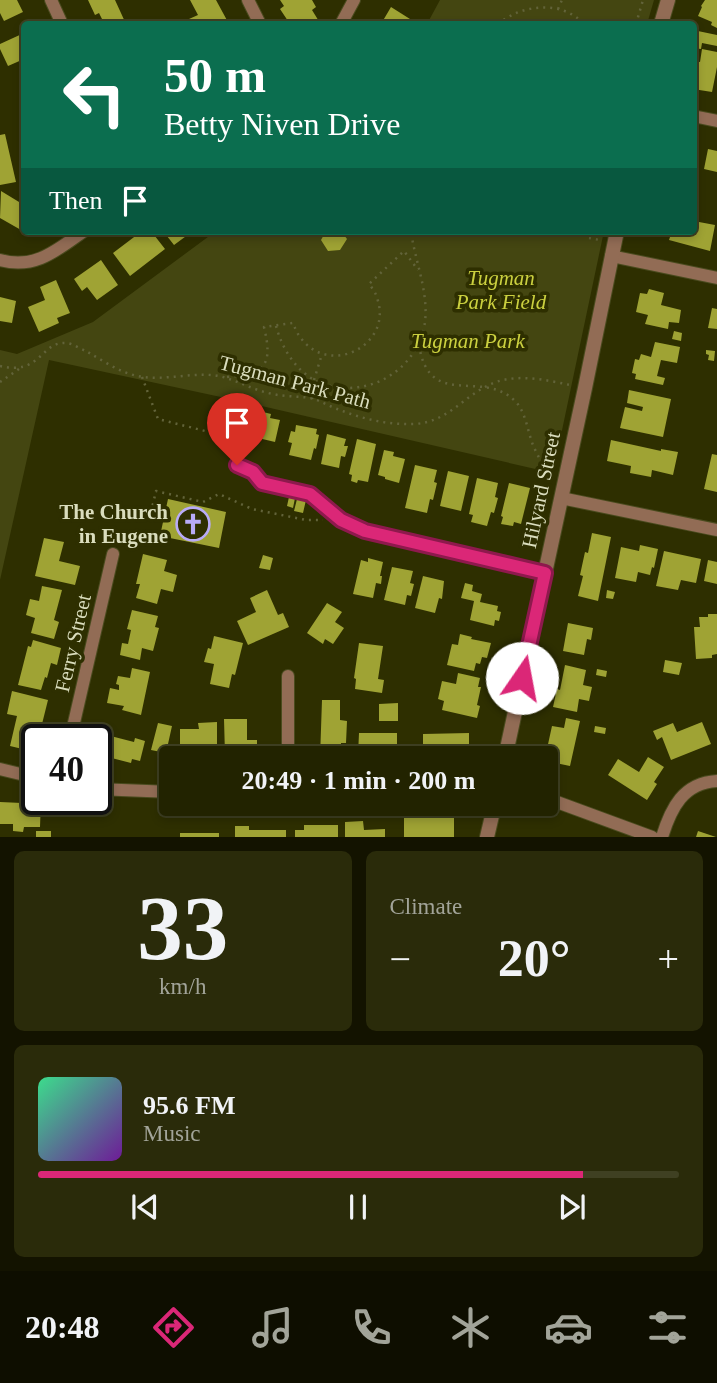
<!DOCTYPE html>
<meta charset="utf-8">
<style>
:root{--surface:#222300;--page:#2a2b0a;--text:#f1f3f6;--muted:#a2a499;--line:#3f4022;--accent:#db2777}
body{margin:0;font-family:Georgia,serif;background:var(--page);color:var(--text);height:100vh;display:flex;flex-direction:column;font-size:26px;white-space:nowrap}
*{box-sizing:border-box;margin:0}
p{font-size:23px;color:var(--muted)}
.icon{flex:none;width:38px;height:38px;fill:none;stroke:currentColor;stroke-width:2;stroke-linecap:round;stroke-linejoin:round}
.map{position:relative;height:837px;overflow:hidden}
.drawer{display:flex;flex-direction:column;gap:14px;padding:14px;background:#131300;flex:1}
.drawer>*{flex:none}
.hud{position:absolute;left:21px;top:21px;width:676px;height:214px;border-radius:7px;box-shadow:0 4px 10px #0003,0 0 0 2px var(--line);background:#0b6e4f;color:#fff;overflow:hidden}
.speed{position:absolute;left:21px;top:724px;display:flex;gap:14px;font-size:35px;font-weight:700;text-align:center}
.speed>*{display:grid;place-content:center;width:91px;height:91px;border-radius:50%;background:var(--surface);box-shadow:0 4px 10px #0003,0 0 0 2px var(--line);line-height:1}
.speed .limit{border:4px solid #111;border-radius:10px;background:#fff;color:#111}
.pin{position:absolute;display:grid;place-items:center;width:60px;height:60px;color:#fff;margin:-72px -30px;border-radius:50% 50% 50% 0;rotate:-45deg;box-shadow:0 0 7px #0007}
.pin .icon{rotate:45deg}
.me{position:absolute;width:77px;margin:-38px;rotate:12deg;stroke-linejoin:round;filter:drop-shadow(0 0 5px #0008)}
.turn{display:flex;align-items:center;gap:24px;height:147px;padding:0 28px;font-size:32px}
.turn .icon{width:91px;height:91px;stroke-width:2.5}
.turn b{display:block;font-size:49px;line-height:60px}
.then{display:flex;align-items:center;height:66px;padding:0 28px;background:#0003;gap:14px;font-size:26px}
.big{font-size:52px;font-weight:700;line-height:1.1}
.drawer .card{flex:1;display:flex;flex-direction:column;justify-content:center;gap:10px;min-width:0;padding:0 24px;border-radius:10px;background:var(--page)}
.drawer .dial{align-items:center;gap:0}
.dial b{font-size:91px;line-height:1}
.song{display:flex;align-items:center;gap:21px}
.cover{width:84px;height:84px;border-radius:10px;background:linear-gradient(135deg,hsl(150 70% 55%),hsl(280 70% 35%))}
.played{height:7px;border-radius:4px;background:linear-gradient(90deg,var(--accent) 85%,var(--line) 85%)}
.keys{display:flex;justify-content:space-around;direction:ltr}
.heat{display:flex;justify-content:space-between;align-items:center;font-size:38px;direction:ltr}
.drawer .tiles{flex:1;display:grid;gap:14px;grid-template-columns:1fr 1fr}
.card:last-child{grid-column:span 2}
.trip{position:absolute;left:159px;top:746px;width:399px;height:70px;border-radius:7px;background:var(--surface);box-shadow:0 4px 10px #0003,0 0 0 2px var(--line);font-weight:700;line-height:70px;text-align:center}
.menu{display:flex;height:112px;justify-content:space-around;align-items:center;background:#0e0e00;color:var(--muted)}
.menu .icon{width:49px;height:49px}
.menu .selected{color:var(--accent)}
.menu b{font-size:32px;color:var(--text)}
.map>svg:first-child{display:block}
</style>
<div class="map">
<svg width="717" height="837" viewBox="0 0 717 837">
<rect width="100%" height="100%" fill="#2e2f00"/>
<path fill="#444611" d="M440 0H654L647 24H427Z
M216 231H604L553 473 244 402 49 360 0 580V350L17 354 93 322Z"/>
<path fill="#9fa334" d="M0 0H17L23 12 4 21 0 13Z
M88 0H115L126 24H109L108 22 104 23 99 13 95 15Z
M190 0H216L229 24H192L189 19 198 15Z
M280 0H312L316 7 312 10 320 23 318 24H290L280 9 284 6Z
M705 0H717V28L711 25 712 22 698 16 702 7 701 6Z
M391 7 410 19 407 24H381Z
M693 30 717 35V46L702 43 701 49 693 48Z
M24 33V59L8 66 0 49V44Z
M702 49 717 52V67L712 92 693 89V71L695 61 700 62Z
M5 134 16 182 0 185V135Z
M708 149 717 151V172L704 169Z
M1 191 24 205V224L21 230 0 218Z
M699 222 715 225 710 251 669 240 670 237 660 234 661 231 697 232Z
M142 231H151L165 249 130 276 113 253Z
M163 231H193L174 245Z
M326 231H341L347 239 340 250 328 251 321 240Z
M101 260 118 285 97 300 87 287 82 291 74 279Z
M56 280 70 313 57 318 59 323 39 332 28 307 45 300 40 287Z
M649 289 664 293 661 305 681 310 679 323 669 322 668 329 645 324 648 315 636 312 640 293 647 294Z
M0 297 16 301 12 323 0 321Z
M712 308 717 309V329L708 328Z
M674 331 682 333 681 341 672 339Z
M655 342 680 347 677 363 661 360 657 376 665 378 663 385 635 379 636 374 632 373 635 359 639 360 641 354 651 357Z
M706 350 715 351 714 361 708 360 709 355 706 354Z
M629 390 671 399 663 437 620 428 625 407 642 411 643 407 627 403Z
M246 412 262 416 263 412 271 414 270 418 280 420 275 442 241 434Z
M296 425 317 429 316 434 319 435 316 449 314 448 311 460 289 455 292 443 288 442 291 431 295 432Z
M327 434 346 439 344 446H348L345 457 341 456 339 468 321 464Z
M357 439 376 444 368 482 358 480 357 483 351 481 352 475 349 474Z
M611 440 661 451V449L678 452 673 475 652 470 651 477 630 473 631 466 607 461Z
M384 450 394 452 393 456 405 459 399 483 385 479V477L378 475Z
M712 454 717 455V492L704 489Z
M415 465 437 470 434 482 437 483 433 500 430 499 427 513 405 508Z
M448 471 469 476 461 511 440 506Z
M477 478 498 483 495 497 498 498 494 513 491 512 487 526 471 522 473 515 469 514Z
M509 483 530 488 521 524 514 522 513 526 501 524 503 517 501 516Z
M289 497 295 498 293 508 287 506Z
M168 499 226 512 219 548 160 536Z
M297 499 306 500 303 513 294 511Z
M592 533 611 537 598 601 578 596 583 576 580 575 585 552 588 553Z
M44 538 64 542 59 561 80 566 75 585 35 576Z
M640 545 658 549 654 568 652 567 650 575 638 572 636 582 615 578 621 547 639 551Z
M664 551 701 559 696 583 681 580 678 590 656 586Z
M143 554 167 560 164 571 177 575 173 592 161 589 157 604 136 598 140 584H136Z
M263 555 273 558 270 570 259 568Z
M368 558 383 562 380 576H382L381 584 376 583 373 598 353 594 361 560 368 562Z
M708 560 717 562V584L704 581Z
M392 567 413 571 410 583 414 584 411 596 407 595 405 605 384 600Z
M423 576 444 581 442 599 439 598 435 613 415 608Z
M465 583 473 585 472 591 482 594 480 602 498 606 497 611 501 612 499 621 495 620 494 626 470 620 474 601 461 598Z
M42 586 62 590 54 620 59 622 54 639 31 633 35 618 26 615 30 599 39 601Z
M267 590 278 615 283 613 289 627 248 645 237 621 256 612 250 598Z
M607 590 615 592 613 599 606 598Z
M327 603 342 612 335 622 344 628 333 644 325 639 323 644 307 633Z
M132 610 158 616 155 627 159 628 153 651 142 648 140 660 120 655 122 643 128 644 131 630 127 629Z
M708 614H717V654L712 655V658L696 659 694 627H700L699 617H708Z
M568 623 593 628 591 640 587 639 584 655 563 651Z
M460 634 472 637 471 639 491 643 487 658 482 657 480 664 476 663 474 671 447 665 452 644 458 645Z
M214 636 243 643 235 675 232 674 229 688 210 684 214 664 204 662 208 648 211 649Z
M33 640 61 648 57 665 51 663 47 678 45 677 41 690 18 685 28 646 31 647Z
M359 643 383 646 378 679 384 680 382 693 355 689 356 679 354 678Z
M665 660 682 663 679 675 663 672Z
M565 665 586 670 583 685 592 687 589 701 579 699 577 712 553 707 557 689 560 690Z
M132 668 150 672 141 715 122 710 124 706 107 703 110 688 119 690V685L116 684 118 676 130 678Z
M597 669 607 671 606 677 596 675Z
M458 673 480 678 478 687H481L477 705 480 706 477 718 442 710 444 701 438 699 442 681 456 684Z
M12 691 48 700 38 740H37L35 752 10 746 17 716 7 714Z
M322 700H340V720L347 721 346 743H341V758H320Z
M398 703V721H379V704Z
M566 718 580 721 570 766 546 761 545 758 552 726 564 728Z
M224 719H247V740H257V755H225Z
M217 722V758H205V753L180 754V729H199L198 723Z
M702 722 711 744 671 760 662 737 657 740 653 731 673 723 677 732Z
M158 723 172 726 166 753 151 750Z
M595 726 606 728 605 734 594 732Z
M99 733 134 742 135 738 145 741 140 761 132 759 131 763 96 754V746Z
M359 733H397V755H358Z
M469 733V754L454 755V758H437V755H423V734Z
M648 757 664 767 654 782 657 784 647 800 608 775 618 759 639 772Z
M22 798H37V800H41L40 827H24L23 832 13 831V824H0V802L22 803Z
M454 814V837H404V815Z
M363 821 364 830 385 829V837H345V822Z
M304 825H338V837H295V830H304Z
M235 826H249V830H286V837H235Z
M36 831H51V837H36Z
M698 831 716 837H696Z
M180 833H219V837H180Z"/>
<g fill="none" stroke-linecap="round" stroke-linejoin="round">
<defs>
<path id="service" d="M237 465 253 472 262 483 310 494 341 521 365 531 545 573"/>
<path id="minor" d="M51 0 62 24
M248 0 260 24
M341 24 354 0
M693 116 717 121
M611 256 717 278
M0 260C35 270 57 250 84 231
M561 498 717 530
M288 676V758
M70 740 113 554
M0 769 37 778
M96 789 172 792
M546 798 652 837
M662 837C671 808 683 783 717 781"/>
<path id="tertiary" d="M661 24 668 0
M505 758 585 388 617 231
M487 837 495 803"/>
</defs>
<use href="#service" stroke="#4a4b1e" stroke-width="8"/>
<use href="#minor" stroke="#4a4b1e" stroke-width="14"/>
<use href="#tertiary" stroke="#4a4b1e" stroke-width="16"/>
<path stroke="#626339" stroke-width="2.5" stroke-dasharray="2 5" stroke-linecap="butt" d="M558 9 562 0
M498 24C522 4 562 0 584 24
M636 24 643 0
M589 238 600 240
M276 326C282 348 295 370 316 381 322 384 330 386 336 387 375 393 412 369 423 332 432 299 415 263 411 231
M419 345C429 410 481 369 514 400 526 411 527 430 533 445 538 457 545 468 551 479
M0 366C41 376 41 341 66 343 72 343 80 349 86 351 102 360 120 373 138 376 166 382 196 370 223 377 240 382 256 391 273 394 286 397 298 396 310 398 320 400 330 407 340 410 363 419 388 425 413 424 449 423 465 393 496 382 519 374 547 380 570 385
M142 377 158 419 217 434 226 440 232 455
M227 377C266 374 273 365 264 327L293 323C295 328 297 333 300 337 329 378 394 345 377 298 376 293 372 288 369 284L404 251 418 270
M314 380 322 354
M0 382 19 369
M312 399 316 381
M151 512 156 491 203 502 219 494 252 509 306 520H323"/>
<use href="#service" stroke="#926c55" stroke-width="6"/>
<use href="#minor" stroke="#926c55" stroke-width="12"/>
<use href="#tertiary" stroke="#926c55" stroke-width="14"/>
</g>
<g fill="none" stroke-linecap="round" stroke-linejoin="round">
<defs>
<path id="route" d="M237 465 253 472 262 483 310 494 341 520 365 531 545 573 522 678"/>
</defs>
<use href="#route" stroke="#8e194d" stroke-width="18"/>
<use href="#route" stroke="#db2777" stroke-width="12"/>
</g>
<defs>
<symbol id="church-ring" viewBox="-11 -11 22 22"><circle r="9.5" fill="#2e2f00" stroke="#b8abf7" stroke-width="1.5"/><path d="M-1.2-6h2.4v3.5h3.3v2.4h-3.3V6h-2.4V-.1h-3.3v-2.4h3.3Z" fill="#b8abf7"/></symbol>
</defs>
<g fill-rule="evenodd">
<use href="#church-ring" x="174" y="505" width="38" height="38"/>
</g>
<g text-anchor="middle" stroke-width="7" stroke-linejoin="round" paint-order="stroke">
<g font-size="21" font-style="italic" fill="#cbd03f" stroke="#2e2f00">
<text x="501" y="285">Tugman<tspan x="501" dy="24">Park Field</tspan></text>
<text x="468" y="348">Tugman Park</text>
</g>
<g font-size="21" fill="#daddbd" stroke="#2e2f00">
<text transform="translate(295 382) rotate(15)" y="7">Tugman Park Path</text>
<text transform="translate(541 490) rotate(-78)" y="7">Hilyard Street</text>
<text transform="translate(73 643) rotate(-77)" y="7">Ferry Street</text>
</g>
<g font-size="21" font-weight="bold" fill="#daddbd" stroke="#2e2f00" text-anchor="end">
<text x="168" y="519">The Church<tspan x="168" dy="24">in Eugene</tspan></text>
</g>
</g>
</svg>
<div class="speed"><div class="limit">40</div></div>
<div class="pin" style="left:237px;top:465px;background:#d93025"><svg class="icon" aria-label="arrive" viewBox="0 0 24 24"><path d="M6 21V4h12l-3 4 3 4H6"/></svg></div>
<svg class="me" style="left:522px;top:678px" viewBox="-20 -20 40 40"><circle r="19" fill="#fff"/><path d="M0-13L10 11 0 6-10 11z" fill="#db2777"/></svg>
<div class="trip">20:49 · 1 min · 200 m</div>
<div class="hud">
<div class="turn"><svg class="icon" aria-label="left" viewBox="0 0 24 24"><path d="M17 20v-9H6M10 6l-5 5 5 5"/></svg><div><b>50 m</b>Betty Niven Drive</div></div>
<div class="then">Then<svg class="icon" aria-label="arrive" viewBox="0 0 24 24"><path d="M6 21V4h12l-3 4 3 4H6"/></svg></div>
</div>
</div>
<section class="drawer">
<div class="tiles">
<div class="card dial"><b>33</b><p>km/h</p></div>
<div class="card"><p>Climate</p>
<div class="heat"><a>−</a><b class="big">20°</b><a>+</a></div>
</div>
<div class="card">
<div class="song"><i class="cover"></i><div><b>95.6 FM</b><p>Music</p></div></div>
<div class="played"></div>
<div class="keys"><svg class="icon" aria-label="previous" viewBox="0 0 24 24"><path d="M18 5L8 12l10 7zM5 5v14"/></svg><svg class="icon" aria-label="pause" viewBox="0 0 24 24"><path d="M8 5v14M16 5v14"/></svg><svg class="icon" aria-label="next" viewBox="0 0 24 24"><path d="M6 5l10 7-10 7zM19 5v14"/></svg></div>
</div>
</div>
</section>
<nav class="menu">
<b>20:48</b>
<svg class="icon selected" aria-label="directions" viewBox="0 0 24 24"><path d="M12 3l9 9-9 9-9-9zM9 14v-3h6M13 9l2 2-2 2"/></svg>
<svg class="icon" aria-label="music" viewBox="0 0 24 24"><path d="M9 18V5l10-2v13"/><circle cx="6" cy="18" r="3"/><circle cx="16" cy="16" r="3"/></svg>
<svg class="icon" aria-label="phone" viewBox="0 0 24 24"><path d="M5 4h4l2 5-3 2q2 4 5 5l2-3 5 2v4C11 20 4 13 5 4z"/></svg>
<svg class="icon" aria-label="climate" viewBox="0 0 24 24"><path d="M12 3v18M4 7l16 10M4 17L20 7"/></svg>
<svg class="icon" aria-label="car" viewBox="0 0 24 24"><path d="M5 17H2v-5l4-1 3-4h7l3 4 3 1v5h-3M9 17h6M6 11h13"/><circle cx="7" cy="17" r="2"/><circle cx="17" cy="17" r="2"/></svg>
<svg class="icon" aria-label="filters" viewBox="0 0 24 24"><path d="M4 7h16M4 17h16"/><circle cx="9" cy="7" r="2"/><circle cx="15" cy="17" r="2"/></svg>
</nav>
